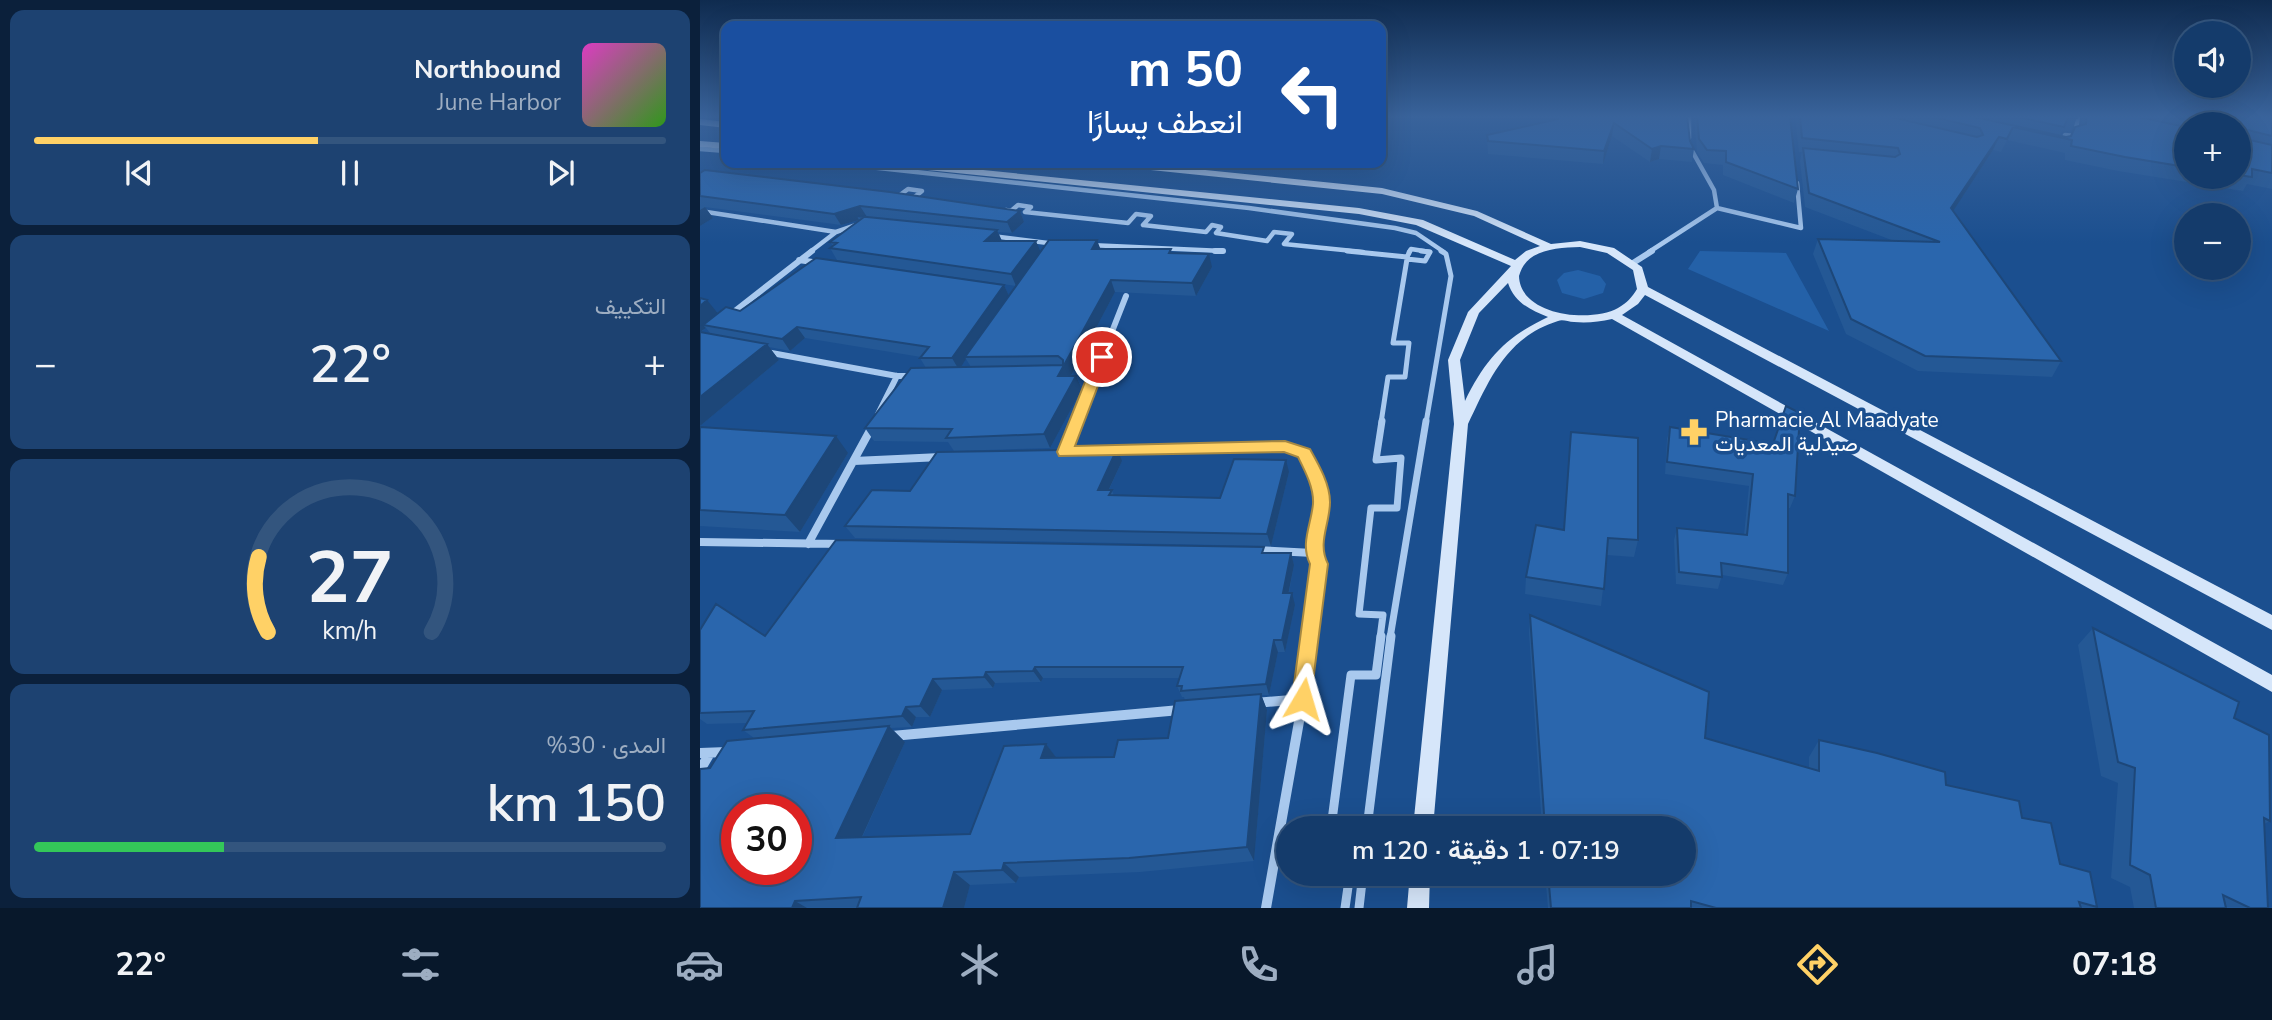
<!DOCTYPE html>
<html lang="ar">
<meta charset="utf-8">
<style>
:root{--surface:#143b6b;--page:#1d4271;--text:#f1f3f6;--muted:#9dadc1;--line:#33557e;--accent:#ffd166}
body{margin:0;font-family:"Nunito Sans",Vazirmatn,sans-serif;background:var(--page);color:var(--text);direction:rtl;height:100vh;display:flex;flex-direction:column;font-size:26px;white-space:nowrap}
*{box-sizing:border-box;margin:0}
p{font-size:23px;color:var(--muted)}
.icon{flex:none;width:38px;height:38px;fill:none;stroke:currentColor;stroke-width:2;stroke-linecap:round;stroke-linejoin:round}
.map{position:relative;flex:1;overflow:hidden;direction:ltr}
.side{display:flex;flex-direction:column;gap:10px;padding:10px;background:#0b203b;width:700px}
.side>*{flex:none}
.top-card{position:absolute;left:21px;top:21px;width:665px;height:147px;border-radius:14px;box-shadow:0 7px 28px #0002,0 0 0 2px var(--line);direction:rtl;background:#1a4fa0;color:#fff;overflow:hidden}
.buttons{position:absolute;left:1474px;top:21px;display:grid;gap:14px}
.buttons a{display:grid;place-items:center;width:77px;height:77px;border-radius:50%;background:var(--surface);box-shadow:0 7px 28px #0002,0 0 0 2px var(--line);font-size:35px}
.speed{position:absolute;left:21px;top:794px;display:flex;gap:14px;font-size:35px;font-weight:700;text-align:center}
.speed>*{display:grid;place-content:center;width:91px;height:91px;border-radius:50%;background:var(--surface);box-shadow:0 7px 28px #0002,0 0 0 2px var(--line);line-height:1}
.speed .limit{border:10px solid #d22;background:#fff;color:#111}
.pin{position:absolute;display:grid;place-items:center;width:60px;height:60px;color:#fff;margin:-30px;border:4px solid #fff;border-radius:50%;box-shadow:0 2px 7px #0007}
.me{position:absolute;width:77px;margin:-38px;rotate:7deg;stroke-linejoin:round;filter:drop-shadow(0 0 5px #0008)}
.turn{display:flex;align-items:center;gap:24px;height:147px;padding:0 28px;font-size:32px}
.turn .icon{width:91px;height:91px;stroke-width:2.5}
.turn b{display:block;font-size:49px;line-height:60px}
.big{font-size:52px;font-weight:600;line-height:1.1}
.side .widget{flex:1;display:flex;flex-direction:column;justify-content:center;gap:10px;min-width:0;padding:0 24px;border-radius:14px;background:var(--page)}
.side .dial{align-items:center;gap:0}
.dial svg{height:182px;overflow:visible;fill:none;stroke:var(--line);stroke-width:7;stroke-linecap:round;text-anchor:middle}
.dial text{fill:var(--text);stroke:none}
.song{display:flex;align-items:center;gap:21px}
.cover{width:84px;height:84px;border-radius:10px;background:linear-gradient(135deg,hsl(310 70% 55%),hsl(110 70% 35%))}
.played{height:7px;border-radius:4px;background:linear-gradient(90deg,var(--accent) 45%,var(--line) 45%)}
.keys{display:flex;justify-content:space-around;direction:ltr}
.heat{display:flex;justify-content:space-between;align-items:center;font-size:38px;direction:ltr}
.charge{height:10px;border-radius:5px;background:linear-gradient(90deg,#34c759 30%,var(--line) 0)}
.trip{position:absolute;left:576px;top:816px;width:420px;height:70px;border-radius:35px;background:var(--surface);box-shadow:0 7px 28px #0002,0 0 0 2px var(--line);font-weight:600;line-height:70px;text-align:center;direction:rtl}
.menu{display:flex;height:112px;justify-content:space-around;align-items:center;background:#08182b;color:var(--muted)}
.menu .icon{width:49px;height:49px}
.menu .on{color:var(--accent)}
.menu b{font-size:32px;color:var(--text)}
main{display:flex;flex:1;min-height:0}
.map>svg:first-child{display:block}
</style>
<main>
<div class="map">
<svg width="1572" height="908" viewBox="0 0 1572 908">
<rect width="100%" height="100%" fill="#1b4f8f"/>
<path fill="#2461a8" d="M1000 251 1086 253 1129 331 988 269Z
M878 270 900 276 906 284 903 293 884 299 862 293 857 280 864 273Z"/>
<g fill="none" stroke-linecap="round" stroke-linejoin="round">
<path stroke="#a9c9ee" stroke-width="4.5" d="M1362 144 1365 135 1375 136 1378 116
M0 149 26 151
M132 163 549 208 695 228 716 233 744 252
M196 198 208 189 222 191 212 199
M306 210 311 211 318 205 331 207 325 212 428 223 436 214 451 216 443 225 506 232 512 225 521 227 516 233 567 241 574 232 592 234 584 244 663 252
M709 252 711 249 730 252"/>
<path stroke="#a9c9ee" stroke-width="5" d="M647 251 707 257 710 251
M681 423 688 377H705L709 343H693L707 259 725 261 730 252 721 251
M726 423 751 276 746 254 741 251"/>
<path stroke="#a9c9ee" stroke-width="7" d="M680 638 683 615 659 614 671 508H697L701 458 676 460 682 421
M690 638 726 421"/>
<path stroke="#a9c9ee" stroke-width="9" d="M631 828 651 675H676L681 636
M667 828 691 636
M645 908 650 873
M659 908 663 873"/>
<path stroke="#a9c9ee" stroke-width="4.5" d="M989 116V138
M1017 208 1101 228 1097 183
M0 211 136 232 110 252
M136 232 162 223
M292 236 356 244
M389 245 523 251
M949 252 1017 208 1014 190 991 149"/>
<path stroke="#a9c9ee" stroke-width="6" d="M515 251H523
M99 260 119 263
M933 263 952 251
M31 314 112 251
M66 352 197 376H213
M178 414 197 376
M376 423 426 296"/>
<path stroke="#a9c9ee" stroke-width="8" d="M410 451 585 446 605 453C622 487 620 516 613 553
M365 452 377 421
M154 461 241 457
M0 542 142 544
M108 544 173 425
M556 550 613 553 618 557 610 638"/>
<path stroke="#a9c9ee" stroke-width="10" d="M555 703 603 699
M192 736 480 710
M0 753 27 752
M0 770 10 753
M566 908 603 699 610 636"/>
<path fill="#d6e6fa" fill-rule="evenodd" d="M0 119 26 122V128L0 125Z
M0 141 26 143V149L0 147Z
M183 163H213L659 208 723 220 815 260 826 251 840 246 774 216 682 194 412 166 407 163H436L682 188 777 211 851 244 880 241 914 248 942 267 948 287 1572 615V630L945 295 938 304 922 315 1572 675V692L912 319C899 322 887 323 874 322 868 322 863 319 858 321 806 337 789 380 768 424L733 828H713L754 424 748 360 768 312 811 266 716 225 659 214 188 166ZM880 247 907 253 933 270 937 289C932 297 927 303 918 308 891 323 820 316 819 276 826 249 856 248 880 247ZM808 283C814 302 830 310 848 317 806 337 786 358 765 401L760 360 779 313Z
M710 873H730L729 908H707Z"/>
</g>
<path fill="#245895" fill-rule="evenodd" d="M987 116 990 141 994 149 992 162 959 159 950 162 912 136 903 164 788 154 787 135 858 119Z
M994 116H1090L1098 189 1094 203 1023 175V165L1004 163 997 152Z
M1095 116H1378L1371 131H1362L1360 136 1366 137 1370 136 1375 127 1381 125 1383 116H1572V189L1547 184 1543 191 1418 171 1365 160V153L1307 140 1301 152 1293 150 1253 211 1361 361 1352 377 1218 371 1146 334 1113 254 1118 239 1194 241 1105 207 1100 161 1102 152H1099ZM1486 124H1538V177H1486Z
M0 173 320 211 324 222 312 233 298 232 302 241 340 252 400 249 472 253 512 267 496 296 415 292 371 376H376L382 389 350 448 254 451 248 442 174 441 165 428 226 368 220 358 221 357 105 338 90 351 69 347 79 360 0 426V298L18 313 304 285 309 296 316 286 137 260 130 248 133 246 130 242 159 221V220L141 225 5 207 13 218 0 226ZM6 328 10 333 1 332ZM266 359 271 367H260Z
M0 427 148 453 100 532 0 526Z
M970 427 1095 496 1090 508H1088V573L1083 585 1022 575 1018 589 976 584 974 540 977 528 1044 535 1049 486 965 474 967 439Z
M422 461 409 490H412L414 496 520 498 589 472 571 546 155 538 145 526 210 491Z
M863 530 938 540 934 557 907 555 901 606 825 594 826 577Z
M565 553H591L594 565 589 593 595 605 585 652H578L569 695H561L567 710 554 861 440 872 319 877 316 883 270 885 264 908H0L10 768 54 738 43 730 47 723 7 724 0 719V630L65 636ZM343 678H479L477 686 482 697H484L485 700 468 738 414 757 356 758 346 744 270 834 162 838 205 742 191 728 212 727 216 717H230L242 690 293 688 295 683 341 682Z
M830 615 1005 738 1109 768V757L1119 740 1246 785 1322 818 1397 907 1396 908H848L845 873H984V828H842L829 633Z
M1393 628 1534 718 1570 821 1564 824 1568 908H1434L1430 887 1411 878 1418 783 1401 776 1378 645Z"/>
<path fill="#1d4779" d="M914 123 912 136 903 164 904 151Z
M1299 137 1293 150 1246 222 1251 208Z
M961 146 959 159 950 162 952 149Z
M160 206 167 217 157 216 159 220 141 225 134 214Z
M5 207 13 218 0 226V210Z
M320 211 324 222 312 233 307 222Z
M297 230 302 242 285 241Z
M397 240 402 253 392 249Z
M336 241 341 253 316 286 311 274Z
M509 254 512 267 496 296 492 283Z
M411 280 415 292 364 389 358 376Z
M304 285 309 296 265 357 266 359 259 370 252 358Z
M7 300 20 316 3 325 6 328 0 332V306Z
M97 327 105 338 90 351 82 339Z
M67 344 79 360 0 426V397Z
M376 376 382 389 350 448 344 434Z
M136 436 148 453 100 532 85 515Z
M417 449 422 461 403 502 398 490Z
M586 460 589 472 571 546 567 534Z
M591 553 594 565 586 605 583 593Z
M592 593 595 605 585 652 582 640Z
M574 640 578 652 569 695 566 684Z
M335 667 343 678 341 682 333 671Z
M286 672 295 683 293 688 284 677Z
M233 679 242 690 230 717 220 706Z
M561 694 567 710 554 861 547 847Z
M206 707 216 717 212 727 202 716Z
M189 726 205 742 155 852 136 838Z
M346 744 358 760 341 758Z
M304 863 319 877 316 883 302 870Z
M254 872 270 885 264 908H243Z
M95 901 107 908H92Z"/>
<path fill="#2a66ad" stroke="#1d4779" stroke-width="2" fill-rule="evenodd" d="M858 116H987L990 141 994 149 961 146 952 149 914 123 904 151 788 141 787 135 858 119Z
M997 116H1090L1098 189 1026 162V151L1007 150 999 139Z
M1100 116H1187L1277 137 1283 135 1280 128 1229 116H1270L1366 137 1371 136 1375 127 1386 124 1387 116H1434L1486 127V167L1425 157 1371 146 1372 140 1313 127 1307 139 1299 137 1251 208 1361 361 1225 356 1151 319 1118 239 1240 242 1109 193 1103 148 1195 157 1200 154 1198 148 1102 138Z
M1314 116H1378L1377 118H1368L1364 127Z
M1480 116H1572V136L1548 130 1542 133 1545 139 1572 145V173L1552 169V177L1538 175V124H1499L1495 119Z
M5 170 190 192 320 211 307 222 160 206 134 214 0 196V173Z
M157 216 297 230 285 241H336L311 274 130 248 137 243 130 242 164 217Z
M349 240H397L392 249H471L469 253 509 254 492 283 411 280 358 376H376L344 434 246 438 252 429 165 428 211 368 363 365V360L358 356 265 357Z
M116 258 304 285 252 358H220L229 347 97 327 82 339 3 325 26 307 40 311Z
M0 298 7 300 0 306Z
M0 332 67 344 0 397Z
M1086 406 1100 413 1095 496 1088 494V573L1021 563 1022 577 979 572 977 528 1047 535 1053 474 967 462 970 427 1073 444Z
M0 427 136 436 85 515 0 510Z
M871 432 938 438V540L908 538 904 589 826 577 836 525 864 530Z
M417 449 398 490H412L409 495 520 498 534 459 586 460 567 534 145 526 172 490 210 491 237 452Z
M136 540 564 547 562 553H591L583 593H592L582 640H574L566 684 481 691 482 686H477L483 667H335L333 671 286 672 284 677 233 679 220 706 206 707 202 716 43 730 54 711 0 713V630L16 604 65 636Z
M830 615 1009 692 1005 738 1119 771V740L1177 753 1245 772 1246 785 1319 801 1322 818 1351 823 1360 864 1390 872 1397 907 1379 902 1381 908H1016L991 901V908H851L848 873H984V828H845Z
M1393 628 1539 702 1534 718 1569 735 1570 821 1564 818 1568 908H1550L1523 895 1526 908H1456L1450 875 1430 865 1435 768 1418 762Z
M561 694 547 847 429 858 304 863 302 870 254 872 243 908H157L161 897 95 901 92 908H0V769L10 768 27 741 189 726 136 838 270 834 304 746 346 744 341 758 414 757 418 740 468 738 475 701ZM37 810H96V870H37Z"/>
<linearGradient id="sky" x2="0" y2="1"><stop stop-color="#0f2b4f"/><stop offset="0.48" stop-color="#39639b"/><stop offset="1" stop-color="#39639b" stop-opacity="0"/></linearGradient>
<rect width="1572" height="243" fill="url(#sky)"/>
<path fill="#ffd166" stroke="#a68842" stroke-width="2" d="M402 353 409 357 375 446 585 441 610 449C619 465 630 484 630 502 630 524 617 543 628 564L610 705 603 708 595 705 592 699 610 564C600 544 611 525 613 504 614 488 605 471 598 457L584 452 359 456 357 452 395 357Z"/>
<defs>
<symbol id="pharmacy-bare" viewBox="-9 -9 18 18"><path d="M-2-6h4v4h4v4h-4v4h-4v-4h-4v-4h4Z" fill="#ffd166" stroke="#1b4f8f" stroke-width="2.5" paint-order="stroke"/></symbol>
</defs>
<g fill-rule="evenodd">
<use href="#pharmacy-bare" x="975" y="413" width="38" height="38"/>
</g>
<g text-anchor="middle" stroke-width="7" stroke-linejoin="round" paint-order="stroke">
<g font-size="21" fill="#fff" stroke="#1b4f8f" text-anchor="start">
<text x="1015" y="427">Pharmacie Al Maadyate<tspan x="1015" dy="24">صيدلية المعديات</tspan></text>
</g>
</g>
</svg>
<div class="buttons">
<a><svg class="icon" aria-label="sound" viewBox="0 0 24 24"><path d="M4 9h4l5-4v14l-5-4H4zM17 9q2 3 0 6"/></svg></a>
<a>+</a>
<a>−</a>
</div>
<div class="speed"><div class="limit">30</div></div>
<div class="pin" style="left:402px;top:357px;background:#d93025"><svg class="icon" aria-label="arrive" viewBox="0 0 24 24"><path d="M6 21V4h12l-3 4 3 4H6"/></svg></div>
<svg class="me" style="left:603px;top:699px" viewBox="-20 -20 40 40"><path d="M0-17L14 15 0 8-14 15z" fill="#ffd166" stroke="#fff" stroke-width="4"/></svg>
<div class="trip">07:19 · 1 دقيقة · 120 m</div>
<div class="top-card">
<div class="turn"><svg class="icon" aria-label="left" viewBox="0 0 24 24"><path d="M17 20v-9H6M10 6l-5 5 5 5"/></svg><div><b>50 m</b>انعطف يسارًا</div></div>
</div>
</div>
<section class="side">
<div class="widget">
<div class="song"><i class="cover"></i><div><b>Northbound</b><p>June Harbor</p></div></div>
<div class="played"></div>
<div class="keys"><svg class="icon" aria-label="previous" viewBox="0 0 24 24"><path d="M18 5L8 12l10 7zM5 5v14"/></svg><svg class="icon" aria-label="pause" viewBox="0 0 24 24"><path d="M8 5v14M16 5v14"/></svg><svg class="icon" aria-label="next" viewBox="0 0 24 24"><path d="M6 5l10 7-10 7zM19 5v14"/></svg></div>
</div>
<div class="widget"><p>التكييف</p>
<div class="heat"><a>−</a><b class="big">22°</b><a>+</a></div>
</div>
<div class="widget dial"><svg viewBox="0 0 100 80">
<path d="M14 69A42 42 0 1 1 86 69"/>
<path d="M14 69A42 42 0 0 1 10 36" stroke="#ffd166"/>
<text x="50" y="56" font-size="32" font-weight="700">27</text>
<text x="50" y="72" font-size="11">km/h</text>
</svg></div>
<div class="widget"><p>المدى · 30%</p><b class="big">150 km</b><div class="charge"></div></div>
</section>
</main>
<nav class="menu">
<b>07:18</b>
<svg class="icon on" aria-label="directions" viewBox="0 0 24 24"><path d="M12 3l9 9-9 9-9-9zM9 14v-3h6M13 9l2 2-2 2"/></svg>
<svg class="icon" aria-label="music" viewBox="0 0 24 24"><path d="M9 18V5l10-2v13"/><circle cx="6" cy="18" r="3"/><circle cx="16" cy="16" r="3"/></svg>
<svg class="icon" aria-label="phone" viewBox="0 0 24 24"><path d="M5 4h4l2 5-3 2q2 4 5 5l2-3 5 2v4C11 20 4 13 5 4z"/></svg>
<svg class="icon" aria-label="climate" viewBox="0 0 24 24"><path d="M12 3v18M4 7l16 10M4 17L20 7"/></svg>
<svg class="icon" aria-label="car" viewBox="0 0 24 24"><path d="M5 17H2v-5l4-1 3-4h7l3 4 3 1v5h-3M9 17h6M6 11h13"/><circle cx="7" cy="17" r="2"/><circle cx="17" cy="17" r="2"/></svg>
<svg class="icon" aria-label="filters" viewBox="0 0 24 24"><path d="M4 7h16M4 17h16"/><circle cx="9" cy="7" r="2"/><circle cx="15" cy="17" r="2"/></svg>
<b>22°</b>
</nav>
